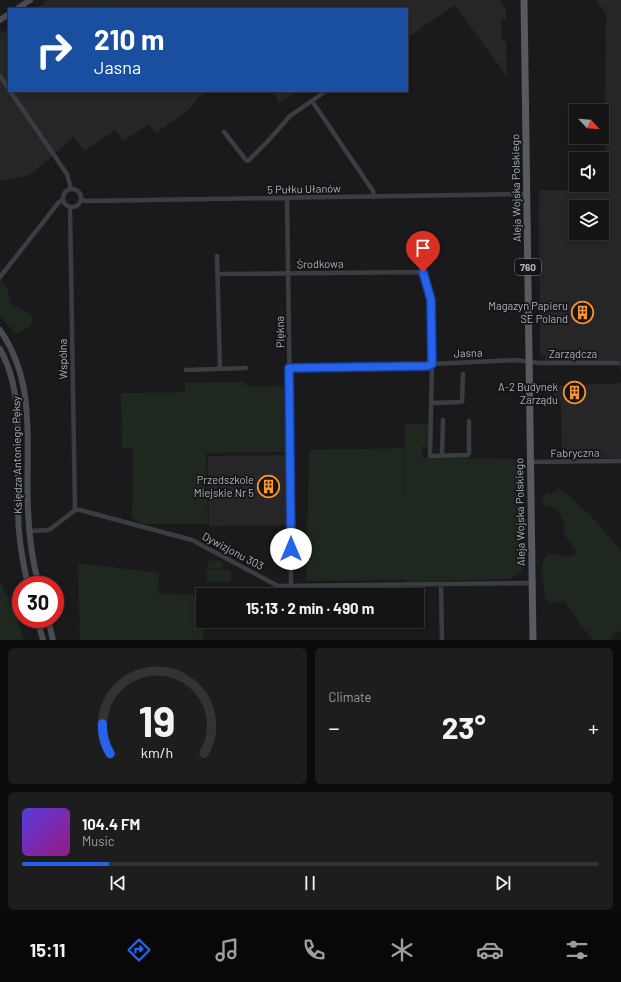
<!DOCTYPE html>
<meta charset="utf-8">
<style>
:root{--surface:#141415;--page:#1d1d1e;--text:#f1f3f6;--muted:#9d9ea0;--line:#333334;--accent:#2563eb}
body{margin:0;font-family:Barlow,sans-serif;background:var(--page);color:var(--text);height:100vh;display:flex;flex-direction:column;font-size:15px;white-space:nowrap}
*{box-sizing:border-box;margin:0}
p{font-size:13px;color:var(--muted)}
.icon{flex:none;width:22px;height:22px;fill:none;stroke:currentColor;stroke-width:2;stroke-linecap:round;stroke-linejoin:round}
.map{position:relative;height:640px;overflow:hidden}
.sheet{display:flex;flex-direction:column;gap:8px;padding:8px;background:#0b0b0c;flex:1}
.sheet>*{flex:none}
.hud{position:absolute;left:8px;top:8px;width:400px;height:84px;border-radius:0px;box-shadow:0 2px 6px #0003,0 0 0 1px var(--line);background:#1a4fa0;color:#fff;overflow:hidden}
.needle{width:26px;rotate:116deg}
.controls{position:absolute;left:569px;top:104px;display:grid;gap:8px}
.controls a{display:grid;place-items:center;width:40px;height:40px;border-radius:0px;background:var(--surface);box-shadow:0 2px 6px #0003,0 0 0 1px var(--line);font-size:20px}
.speed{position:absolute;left:12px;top:576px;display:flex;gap:8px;font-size:20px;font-weight:700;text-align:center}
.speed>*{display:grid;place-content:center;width:52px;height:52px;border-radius:50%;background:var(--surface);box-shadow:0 2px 6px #0003,0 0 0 1px var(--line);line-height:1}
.speed .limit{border:6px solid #d22;background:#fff;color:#111}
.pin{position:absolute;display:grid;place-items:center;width:34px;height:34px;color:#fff;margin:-41px -17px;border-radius:50% 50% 50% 0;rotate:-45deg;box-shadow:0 0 4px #0007}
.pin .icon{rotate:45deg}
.me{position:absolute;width:44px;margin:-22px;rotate:0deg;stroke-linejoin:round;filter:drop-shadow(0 0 3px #0008)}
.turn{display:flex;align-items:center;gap:14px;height:84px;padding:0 20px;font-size:18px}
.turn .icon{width:52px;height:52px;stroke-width:2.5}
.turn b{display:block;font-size:28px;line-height:34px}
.big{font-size:30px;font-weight:700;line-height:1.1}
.sheet .tile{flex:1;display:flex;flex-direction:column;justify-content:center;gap:6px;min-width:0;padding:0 14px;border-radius:6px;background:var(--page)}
.sheet .dial{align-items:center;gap:0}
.dial svg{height:104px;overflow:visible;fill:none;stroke:var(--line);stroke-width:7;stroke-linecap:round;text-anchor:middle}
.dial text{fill:var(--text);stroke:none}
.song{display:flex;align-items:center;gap:12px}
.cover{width:48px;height:48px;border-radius:6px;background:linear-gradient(135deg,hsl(250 70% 55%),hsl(310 70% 35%))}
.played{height:4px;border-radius:2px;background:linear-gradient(90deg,var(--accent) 15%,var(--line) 15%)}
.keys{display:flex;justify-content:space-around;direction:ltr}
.heat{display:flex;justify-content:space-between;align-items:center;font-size:22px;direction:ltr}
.sheet .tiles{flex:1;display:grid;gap:8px;grid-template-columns:1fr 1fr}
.tile:last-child{grid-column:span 2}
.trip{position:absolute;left:196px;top:588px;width:228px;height:40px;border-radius:0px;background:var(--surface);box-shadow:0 2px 6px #0003,0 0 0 1px var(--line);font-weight:700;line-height:40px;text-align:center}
.tabs{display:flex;height:64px;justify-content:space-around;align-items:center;background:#080808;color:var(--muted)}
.tabs .icon{width:28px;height:28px}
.tabs .on{color:var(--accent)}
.tabs b{font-size:18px;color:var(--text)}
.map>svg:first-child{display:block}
</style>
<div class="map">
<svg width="621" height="640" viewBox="0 0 621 640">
<rect width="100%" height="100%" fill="#1a1a1c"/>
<path fill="#262629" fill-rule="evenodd" d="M48 0H500L506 10V19H501L502 40 506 41 507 77 455 5 407 38V9H35Z
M596 0H621V372L617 361H545V356L540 355 539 190H581L582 185H602V159H585V155L606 153 605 136 602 131V111H599V107H605L606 14ZM576 207H602V233H576Z
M9 28V91H205L186 112 156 133 149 124 124 141 115 130 84 151 74 137 30 175 0 181V34Z
M271 91H298L279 103Z
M621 383V458H562L561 404 554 403V386Z
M286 455 287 525 209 526 208 456Z"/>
<path fill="#1f281f" d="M2 280 8 290 10 301 12 305 29 313 33 319 30 326 21 332 15 334 0 316V281Z
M243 382 250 387 284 386 285 452 206 453 208 524H142L132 517 133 448H122L121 393 185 392V383Z
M405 424H429L428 447H422V458L520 459 522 572 510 579 405 582V580L306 581 309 450 404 448 405 505Z
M558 488 573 499 581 508 588 512 621 551V631L614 634 610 640H592L564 601 550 603 545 598 542 570 543 561 548 553 567 557 576 554 577 552 563 533 565 525 557 508 543 505 542 501 547 492 552 494Z
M208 560 223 561 222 569 207 568Z
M78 563 159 573 158 594 208 595H203V621H205L203 640H80Z
M207 569 231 571 230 582 207 581Z
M0 582 15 612 24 640H0Z"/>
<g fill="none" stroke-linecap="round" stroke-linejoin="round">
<path stroke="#3a3d41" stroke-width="4.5" d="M0 76 9 89
M10 91 67 174 71 189
M312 101 373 191 374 197
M224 132 246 160 248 161 267 142 290 116 326 91
M63 198a9 9 0 1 1 18 0a9 9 0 1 1-18 0Z
M287 198 291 477V587
M81 200 86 201 527 194
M70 207 75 510
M217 256 220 369
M218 274 423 272 431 301 432 364 430 456 468 455 469 453V421
M0 277 59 202 63 199
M289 369 427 366 432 364 516 360 539 363H618
M186 370 246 368
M432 403 462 402 463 374
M442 456 443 420
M530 462 621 461
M29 531 48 530 52 528 75 510H80L192 540 278 586H282L532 583
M441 584 442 640"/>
<path stroke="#484c52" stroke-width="6" d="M17 9 30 0
M0 20 9 14
M0 330C38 385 25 447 28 510 29 535 32 561 39 585
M0 349C26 395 16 458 18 510 18 535 22 560 28 585
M37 619 43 640
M48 619 53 640"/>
<path stroke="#565a61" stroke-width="7" d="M524 0 533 640"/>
</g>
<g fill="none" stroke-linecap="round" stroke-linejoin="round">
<defs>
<path id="route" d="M291 549 289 368 427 366 432 364 431 300 423 272"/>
</defs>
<use href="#route" stroke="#184099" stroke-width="10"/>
<use href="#route" stroke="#2563eb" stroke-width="7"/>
</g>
<defs>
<symbol id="building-ring" viewBox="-11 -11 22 22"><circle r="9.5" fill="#151517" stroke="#fb9533" stroke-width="1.5"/><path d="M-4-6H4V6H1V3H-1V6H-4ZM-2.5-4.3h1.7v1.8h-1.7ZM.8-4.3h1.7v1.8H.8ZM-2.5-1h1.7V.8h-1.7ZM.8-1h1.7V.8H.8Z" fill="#fb9533"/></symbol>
</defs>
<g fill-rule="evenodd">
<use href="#building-ring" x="570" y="300" width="25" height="25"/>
<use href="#building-ring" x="562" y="380" width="25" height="25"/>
<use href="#building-ring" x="256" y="474" width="25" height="25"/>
</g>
<g text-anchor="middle" stroke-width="3.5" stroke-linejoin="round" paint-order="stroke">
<rect fill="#151517" stroke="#7f848a" stroke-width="1" x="515" y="259" width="26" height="16" rx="3"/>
<g font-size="10" font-weight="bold" fill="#acb4bc">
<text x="528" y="271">760</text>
</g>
<g font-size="11" fill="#acb4bc" stroke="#151517">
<text transform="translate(516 188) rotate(-91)" y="4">Aleja Wojska Polskiego</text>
<text transform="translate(304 189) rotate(-1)" y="4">5 Pułku Ułanów</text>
<text transform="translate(320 264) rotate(-1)" y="4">Środkowa</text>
<text transform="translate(280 332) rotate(-91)" y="4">Piękna</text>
<text transform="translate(468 353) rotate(-2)" y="4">Jasna</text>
<text x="573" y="358">Zarządcza</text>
<text transform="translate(63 359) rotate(-91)" y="4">Wspólna</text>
<text transform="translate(575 453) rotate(-1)" y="4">Fabryczna</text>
<text transform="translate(17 455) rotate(-91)" y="4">Księdza Antoniego Pęksy</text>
<text transform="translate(520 512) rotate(-91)" y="4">Aleja Wojska Polskiego</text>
<text transform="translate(233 551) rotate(28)" y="4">Dywizjonu 303</text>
</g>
<g font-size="11" fill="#acb4bc" stroke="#151517" text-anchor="end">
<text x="568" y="310">Magazyn Papieru<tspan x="568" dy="13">SE Poland</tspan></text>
<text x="558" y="391">A-2 Budynek<tspan x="558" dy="13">Zarządu</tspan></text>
<text x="254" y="484">Przedszkole<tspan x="254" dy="13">Miejskie Nr 5</tspan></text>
</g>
</g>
</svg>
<div class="controls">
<a><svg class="needle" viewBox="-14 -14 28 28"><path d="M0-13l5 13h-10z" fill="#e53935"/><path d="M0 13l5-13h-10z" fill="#9d9ea0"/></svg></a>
<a><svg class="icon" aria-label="sound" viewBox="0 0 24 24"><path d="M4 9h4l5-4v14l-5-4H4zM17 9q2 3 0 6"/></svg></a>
<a><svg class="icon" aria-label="layers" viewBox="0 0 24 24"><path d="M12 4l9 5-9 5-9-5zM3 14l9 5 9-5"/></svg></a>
</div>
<div class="speed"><div class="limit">30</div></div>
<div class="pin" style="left:423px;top:272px;background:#d93025"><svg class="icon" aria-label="arrive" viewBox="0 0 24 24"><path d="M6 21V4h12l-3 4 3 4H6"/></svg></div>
<svg class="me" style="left:291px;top:549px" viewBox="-20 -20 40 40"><circle r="19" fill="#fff"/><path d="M0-13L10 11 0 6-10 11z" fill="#2563eb"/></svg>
<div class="trip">15:13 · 2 min · 490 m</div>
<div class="hud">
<div class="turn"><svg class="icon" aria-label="right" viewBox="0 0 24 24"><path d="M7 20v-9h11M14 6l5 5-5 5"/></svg><div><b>210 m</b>Jasna</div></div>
</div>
</div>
<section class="sheet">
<div class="tiles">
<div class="tile dial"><svg viewBox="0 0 100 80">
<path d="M14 69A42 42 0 1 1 86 69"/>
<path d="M14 69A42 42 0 0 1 8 46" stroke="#2563eb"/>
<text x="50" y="56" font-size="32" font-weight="700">19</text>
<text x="50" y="72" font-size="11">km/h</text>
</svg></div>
<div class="tile"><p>Climate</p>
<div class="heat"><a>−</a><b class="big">23°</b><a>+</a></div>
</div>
<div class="tile">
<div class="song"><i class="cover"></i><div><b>104.4 FM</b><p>Music</p></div></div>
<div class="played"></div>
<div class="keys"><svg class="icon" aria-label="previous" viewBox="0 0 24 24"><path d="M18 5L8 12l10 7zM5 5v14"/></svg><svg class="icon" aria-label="pause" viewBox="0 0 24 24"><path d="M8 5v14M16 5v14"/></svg><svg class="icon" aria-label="next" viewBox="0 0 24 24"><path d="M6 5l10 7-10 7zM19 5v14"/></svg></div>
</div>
</div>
</section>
<nav class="tabs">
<b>15:11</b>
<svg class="icon on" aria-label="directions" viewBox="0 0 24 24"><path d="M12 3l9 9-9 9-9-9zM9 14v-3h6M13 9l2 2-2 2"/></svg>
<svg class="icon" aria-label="music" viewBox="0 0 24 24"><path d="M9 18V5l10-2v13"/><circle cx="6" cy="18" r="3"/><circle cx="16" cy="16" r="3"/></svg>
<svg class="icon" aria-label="phone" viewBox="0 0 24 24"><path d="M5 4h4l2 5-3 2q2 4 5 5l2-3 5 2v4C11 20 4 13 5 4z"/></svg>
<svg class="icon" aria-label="climate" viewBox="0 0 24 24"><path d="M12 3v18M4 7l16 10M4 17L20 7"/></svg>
<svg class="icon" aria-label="car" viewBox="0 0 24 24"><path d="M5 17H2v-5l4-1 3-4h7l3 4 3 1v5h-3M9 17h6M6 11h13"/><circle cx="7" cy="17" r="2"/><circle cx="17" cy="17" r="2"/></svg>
<svg class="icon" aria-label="filters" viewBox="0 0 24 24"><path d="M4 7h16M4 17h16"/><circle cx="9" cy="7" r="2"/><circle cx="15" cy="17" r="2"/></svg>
</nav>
